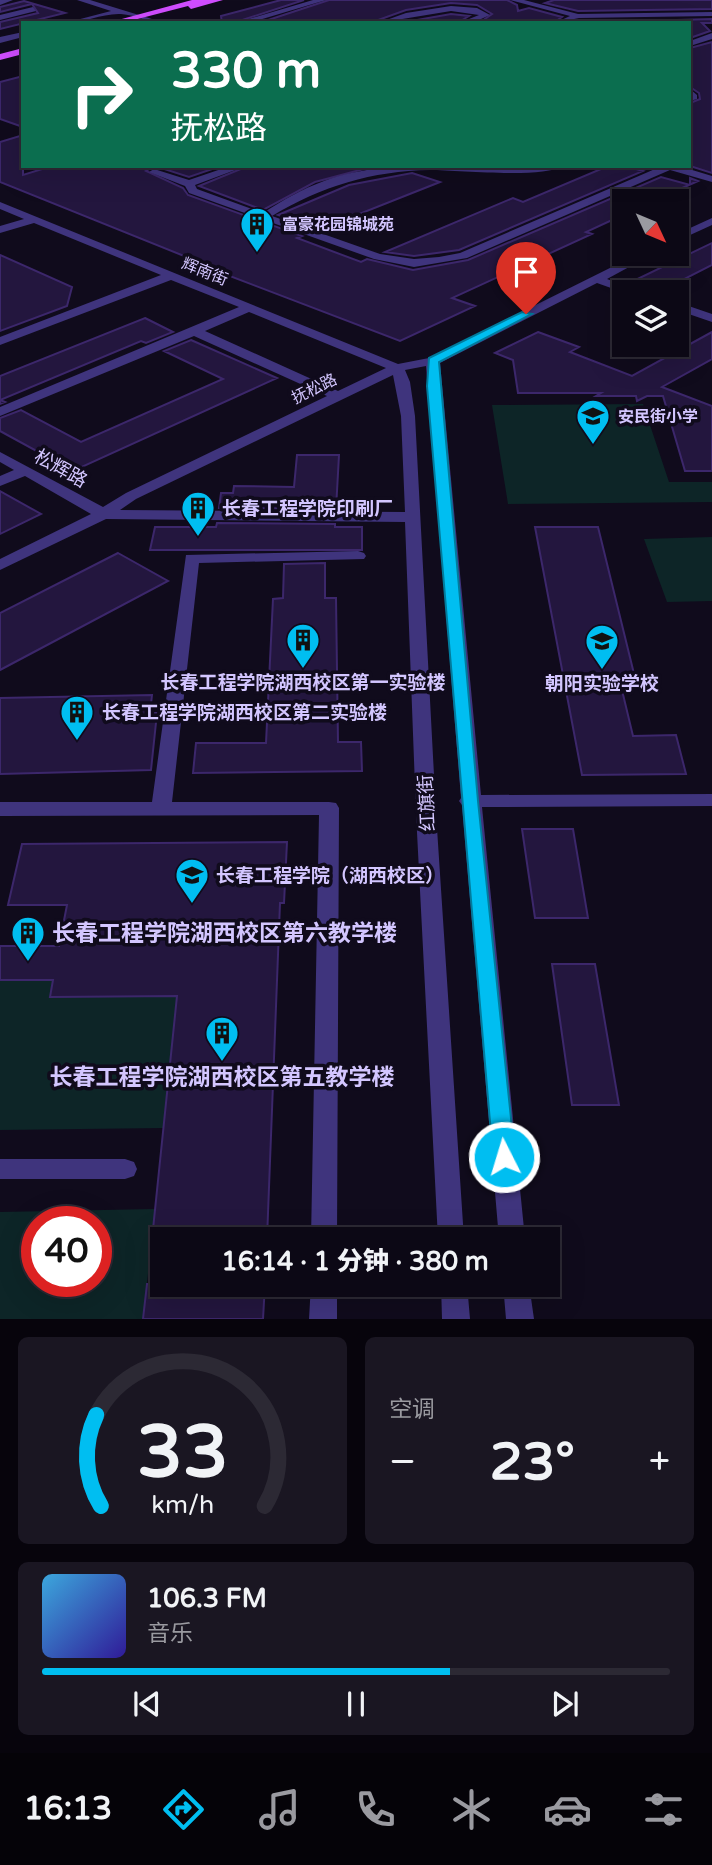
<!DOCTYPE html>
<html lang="zh">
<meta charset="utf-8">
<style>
:root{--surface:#0c0815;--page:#1a1622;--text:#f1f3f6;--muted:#9a9aa0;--line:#2c2934;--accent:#00bef1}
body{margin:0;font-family:"Varela Round","Noto Sans SC",sans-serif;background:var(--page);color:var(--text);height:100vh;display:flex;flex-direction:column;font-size:26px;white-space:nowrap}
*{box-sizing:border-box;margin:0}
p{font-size:23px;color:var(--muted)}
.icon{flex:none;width:38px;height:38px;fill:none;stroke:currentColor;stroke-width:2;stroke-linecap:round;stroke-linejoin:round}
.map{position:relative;height:1319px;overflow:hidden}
.details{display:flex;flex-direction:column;gap:18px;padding:18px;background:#07040c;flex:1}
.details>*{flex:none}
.top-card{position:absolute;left:21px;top:21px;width:670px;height:147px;border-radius:0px;box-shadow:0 7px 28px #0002,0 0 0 2px var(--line);background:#0b6e4f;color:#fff;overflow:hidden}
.needle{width:46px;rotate:134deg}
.controls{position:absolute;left:612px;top:189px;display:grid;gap:14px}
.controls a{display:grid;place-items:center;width:77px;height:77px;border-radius:0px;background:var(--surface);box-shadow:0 7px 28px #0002,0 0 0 2px var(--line);font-size:35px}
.speed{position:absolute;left:21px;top:1206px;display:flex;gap:14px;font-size:35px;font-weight:700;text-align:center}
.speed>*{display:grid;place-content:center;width:91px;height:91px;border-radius:50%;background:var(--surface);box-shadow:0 7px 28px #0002,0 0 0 2px var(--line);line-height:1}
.speed .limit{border:10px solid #d22;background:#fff;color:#111}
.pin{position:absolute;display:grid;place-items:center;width:60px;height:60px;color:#fff;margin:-72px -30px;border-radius:50% 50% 50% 0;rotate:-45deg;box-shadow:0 0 7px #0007}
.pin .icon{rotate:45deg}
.me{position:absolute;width:77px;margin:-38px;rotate:355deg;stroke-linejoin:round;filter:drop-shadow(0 0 5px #0008)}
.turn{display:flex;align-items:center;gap:24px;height:147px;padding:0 35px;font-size:32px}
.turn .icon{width:91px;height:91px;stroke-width:2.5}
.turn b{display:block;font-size:49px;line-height:60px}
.big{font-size:52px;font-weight:800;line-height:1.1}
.details .tile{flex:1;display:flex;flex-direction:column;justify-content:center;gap:10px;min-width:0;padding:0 24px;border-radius:10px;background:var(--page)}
.details .dial{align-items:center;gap:0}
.dial svg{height:182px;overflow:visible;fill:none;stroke:var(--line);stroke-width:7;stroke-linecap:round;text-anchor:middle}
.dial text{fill:var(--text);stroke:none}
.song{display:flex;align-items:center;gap:21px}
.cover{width:84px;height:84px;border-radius:10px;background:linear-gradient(135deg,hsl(200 70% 55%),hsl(250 70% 35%))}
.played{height:7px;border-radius:4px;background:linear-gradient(90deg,var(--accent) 65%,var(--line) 65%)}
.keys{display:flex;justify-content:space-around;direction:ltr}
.heat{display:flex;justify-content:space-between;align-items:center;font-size:38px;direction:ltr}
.details .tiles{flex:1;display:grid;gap:18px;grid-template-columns:1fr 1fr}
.tile:last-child{grid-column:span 2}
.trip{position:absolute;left:150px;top:1227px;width:410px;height:70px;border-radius:0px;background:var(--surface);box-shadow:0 7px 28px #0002,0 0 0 2px var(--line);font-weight:800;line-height:70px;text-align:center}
.dock{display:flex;height:112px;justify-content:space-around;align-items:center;background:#050308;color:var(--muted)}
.dock .icon{width:49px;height:49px}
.dock .selected{color:var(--accent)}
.dock b{font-size:32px;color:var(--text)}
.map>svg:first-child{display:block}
</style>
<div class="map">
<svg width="712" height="1319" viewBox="0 0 712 1319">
<rect width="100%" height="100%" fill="#100b1c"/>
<path fill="#0d2527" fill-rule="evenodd" d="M643 404 669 482H712V502L508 504 492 405Z
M712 537V601L667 602 644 539Z
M0 980H53L50 997 177 996 163 1128 0 1130Z
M155 1209 143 1319H0V1212ZM37 1222H96V1281H37Z"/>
<path fill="#23163e" stroke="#3c276b" stroke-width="2" d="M281 0H304L233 23H222L221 16Z
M329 0H507L517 5 518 11 529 8 562 17 553 23H479L492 14 477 5 451 3 406 10 370 23H259Z
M554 0H712V9L578 11 545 3Z
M24 1 65 13 0 29V22L38 13 32 4 0 12V7Z
M451 14 469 16 457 23H400Z
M712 19V23H702L710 31 690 38V23H569Z
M712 42V173L690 166V103L700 99 699 93 690 87V48Z
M23 76V127L0 119V82Z
M23 135V175L52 166H221L189 177 155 166 146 171 183 188 188 195 302 236 297 238 361 262 367 259 413 270 468 260 661 177 690 185V178L698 181 653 201H625V214L586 232 592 234 452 298 475 306 400 341 201 265 204 264 0 182V142Z
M248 166H375L315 182 263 210 199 186Z
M608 166H626L643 171 459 250 414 256 385 252 513 198 523 202Z
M412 173 440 182 319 230 278 215 349 185Z
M712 243V265L659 292H643L627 284Z
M0 255 72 287 67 306 0 331Z
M145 318 173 332 146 343 141 341 0 400 5 402 0 404V376Z
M538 332 579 347 570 352 632 376 712 332V359L662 387 712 406V471H685L663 396H647L637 401 636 396H596L601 393H518L513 360 495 353Z
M191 340 277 378 73 471 0 431V418L21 410 81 442 223 379 164 351Z
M297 455H339L336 509 219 508 221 493H233L234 486 294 487Z
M0 491 41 514 0 534Z
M217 523 335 524V527H362V550H150L155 527H216Z
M535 527H598L637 686H621L633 736 676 735 686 774 582 775Z
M118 553 168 581 0 670V613Z
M325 563V598H336L338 742H361L362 771 193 773 196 743H266L273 599 283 598 284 564Z
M152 695 150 713H157L151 770 0 774V698Z
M522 829H573L588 918H535Z
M287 842 284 903H280L267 1239H152L177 996 50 997 53 980H0V946H59L67 905H8L22 844Z
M552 964H595L619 1105H572Z
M147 1284H265L263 1319H143Z"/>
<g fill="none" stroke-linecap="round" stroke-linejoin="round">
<path fill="#3f347d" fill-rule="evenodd" d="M0 0H13L0 5Z
M77 0H90L165 23C149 23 136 15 121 14 103 13 84 23 65 23L111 11Z
M313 0H326L249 23H235Z
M510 0H524L578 14 712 12V16L579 18 555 23 570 16Z
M451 6 477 8 490 15 472 23H459L479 15 451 11 378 23 406 13Z
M33 7 36 11 0 20V15Z
M23 32V37L0 43V37Z
M712 33V39L690 46V41Z
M690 89 697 95V99L690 101Z
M230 166H246L195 185 197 189 263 213C283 200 302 189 324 181 391 156 491 166 563 166 542 179 459 170 430 170 372 171 322 186 272 216L380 254 414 259 439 257 460 253 662 166H679L712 176V182L670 170 467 258 414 267 374 259 189 193 185 186 149 172 154 169 189 180Z
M0 202 398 364 429 358 638 254H653L607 279 641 292 625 293 597 283 440 363 481 795 712 794V806L482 807 525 1239H499L462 805 459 801 461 798 426 366 405 370 410 382 415 416 436 813 464 1239H438L416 813 405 522 106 519 0 570V559L91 514 25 476 0 486V476L14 470 0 462V452L103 507 126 493 327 396 194 336 0 416V407L239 307 171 280 0 345V337L161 275 34 223 0 233V226L24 219 0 209ZM249 312 386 368 338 391 205 331ZM393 375 401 416 405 512 120 510 136 499Z
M712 218V225L677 241V234Z
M677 302 712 314V322L677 310Z
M358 551 364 553 366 556 364 559 199 563 172 802H329L336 803 339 808 337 1239H311L319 815 0 816V802H152L186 555Z
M0 1159H125L134 1162 137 1169 134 1176 125 1179H0Z
M311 1284H337V1319H309Z
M441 1284H467L470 1319H442Z
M503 1284H529L534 1319H506Z"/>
<path fill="#d04dff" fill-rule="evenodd" d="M192 0H223L191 9 188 6 122 23H107Z
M23 48V54L0 60V54Z"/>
</g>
<path fill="#00bef1" stroke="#007c9d" stroke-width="2" d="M522 312 532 314 439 362 478 801 515 1157 512 1163 504 1166 496 1163 493 1157 427 386 429 358Z"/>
<defs>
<symbol id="building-pin" viewBox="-11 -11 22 30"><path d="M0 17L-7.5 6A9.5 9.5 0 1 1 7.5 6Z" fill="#00bef1" stroke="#100b1c"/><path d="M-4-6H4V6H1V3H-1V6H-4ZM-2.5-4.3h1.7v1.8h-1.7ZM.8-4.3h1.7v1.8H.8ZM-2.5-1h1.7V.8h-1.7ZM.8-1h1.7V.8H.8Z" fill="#111"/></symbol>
<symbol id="school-pin" viewBox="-11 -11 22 30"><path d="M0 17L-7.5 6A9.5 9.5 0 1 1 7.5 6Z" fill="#00bef1" stroke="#100b1c"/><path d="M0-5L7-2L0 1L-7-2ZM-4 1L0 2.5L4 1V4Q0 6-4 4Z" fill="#111"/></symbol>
<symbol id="university-pin" viewBox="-11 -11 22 30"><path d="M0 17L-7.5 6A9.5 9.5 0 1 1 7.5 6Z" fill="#00bef1" stroke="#100b1c"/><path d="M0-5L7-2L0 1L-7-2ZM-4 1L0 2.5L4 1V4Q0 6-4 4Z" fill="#111"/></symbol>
</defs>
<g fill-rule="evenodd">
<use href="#building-pin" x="238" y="205" width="38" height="52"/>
<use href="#school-pin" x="574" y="397" width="38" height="52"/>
<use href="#building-pin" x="179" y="489" width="38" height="52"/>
<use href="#building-pin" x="284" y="621" width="38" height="52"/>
<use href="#school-pin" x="583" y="622" width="38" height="52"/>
<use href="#building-pin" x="58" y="693" width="38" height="52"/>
<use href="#university-pin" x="173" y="856" width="38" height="52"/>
<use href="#building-pin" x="9" y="914" width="38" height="52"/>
<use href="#building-pin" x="203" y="1014" width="38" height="52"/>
</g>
<g text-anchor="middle" stroke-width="7" stroke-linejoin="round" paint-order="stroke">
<g font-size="16" font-weight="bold" fill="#d3c6ff" stroke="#100b1c" text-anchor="start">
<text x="282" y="230">富豪花园锦城苑</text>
<text x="618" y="422">安民街小学</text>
</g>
<g font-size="16" fill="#d3c6ff" stroke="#100b1c">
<text transform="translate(205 271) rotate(22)" y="6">辉南街</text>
<text transform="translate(314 388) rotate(-26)" y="6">抚松路</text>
</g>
<g font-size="19" fill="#d3c6ff" stroke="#100b1c">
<text transform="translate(61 468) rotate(29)" y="7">松辉路</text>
<text transform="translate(426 803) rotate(-93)" y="7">红旗街</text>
</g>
<g font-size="19" font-weight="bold" fill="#d3c6ff" stroke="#100b1c" text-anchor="start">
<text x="222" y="515">长春工程学院印刷厂</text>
<text x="303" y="689" text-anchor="middle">长春工程学院湖西校区第一实验楼</text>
<text x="602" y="690" text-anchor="middle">朝阳实验学校</text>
<text x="102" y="719">长春工程学院湖西校区第二实验楼</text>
<text x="216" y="882">长春工程学院（湖西校区）</text>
</g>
<g font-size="23" font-weight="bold" fill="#d3c6ff" stroke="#100b1c" text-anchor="start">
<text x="52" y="941">长春工程学院湖西校区第六教学楼</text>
<text x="222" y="1085" text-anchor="middle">长春工程学院湖西校区第五教学楼</text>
</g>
</g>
</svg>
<div class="controls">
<a><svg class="needle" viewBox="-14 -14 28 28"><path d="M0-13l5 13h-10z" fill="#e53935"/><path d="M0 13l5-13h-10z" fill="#9a9aa0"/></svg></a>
<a><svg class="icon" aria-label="layers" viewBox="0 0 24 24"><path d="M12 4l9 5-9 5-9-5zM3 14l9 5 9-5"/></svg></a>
</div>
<div class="speed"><div class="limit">40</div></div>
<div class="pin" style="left:526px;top:314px;background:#d93025"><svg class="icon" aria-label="arrive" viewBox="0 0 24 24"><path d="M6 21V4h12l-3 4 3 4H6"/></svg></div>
<svg class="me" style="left:504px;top:1157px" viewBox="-20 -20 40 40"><circle r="17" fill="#00bef1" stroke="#fff" stroke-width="3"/><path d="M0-11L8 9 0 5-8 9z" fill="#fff"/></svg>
<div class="trip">16:14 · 1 分钟 · 380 m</div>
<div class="top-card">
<div class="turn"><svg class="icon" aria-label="right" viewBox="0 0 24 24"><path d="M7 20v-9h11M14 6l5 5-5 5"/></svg><div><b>330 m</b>抚松路</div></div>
</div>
</div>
<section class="details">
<div class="tiles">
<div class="tile dial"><svg viewBox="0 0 100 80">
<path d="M14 69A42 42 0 1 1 86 69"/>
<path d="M14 69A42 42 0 0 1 12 29" stroke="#00bef1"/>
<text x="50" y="56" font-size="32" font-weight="700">33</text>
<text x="50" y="72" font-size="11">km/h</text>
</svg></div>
<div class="tile"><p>空调</p>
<div class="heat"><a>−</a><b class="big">23°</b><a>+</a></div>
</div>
<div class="tile">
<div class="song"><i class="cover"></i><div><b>106.3 FM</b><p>音乐</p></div></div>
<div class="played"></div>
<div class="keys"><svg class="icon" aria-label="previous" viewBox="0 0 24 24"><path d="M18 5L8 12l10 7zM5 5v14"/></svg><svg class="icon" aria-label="pause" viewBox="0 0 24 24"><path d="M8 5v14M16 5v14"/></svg><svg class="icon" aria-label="next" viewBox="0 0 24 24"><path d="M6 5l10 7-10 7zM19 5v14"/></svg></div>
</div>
</div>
</section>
<nav class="dock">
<b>16:13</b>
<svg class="icon selected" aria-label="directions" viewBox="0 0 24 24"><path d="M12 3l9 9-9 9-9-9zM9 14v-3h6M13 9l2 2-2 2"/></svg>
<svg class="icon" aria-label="music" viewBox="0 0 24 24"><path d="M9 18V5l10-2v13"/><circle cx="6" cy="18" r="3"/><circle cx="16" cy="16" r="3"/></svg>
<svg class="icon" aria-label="phone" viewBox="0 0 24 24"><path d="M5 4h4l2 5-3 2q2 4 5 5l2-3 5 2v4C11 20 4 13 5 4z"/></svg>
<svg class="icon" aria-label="climate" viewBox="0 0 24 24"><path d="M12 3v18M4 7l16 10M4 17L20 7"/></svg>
<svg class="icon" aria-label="car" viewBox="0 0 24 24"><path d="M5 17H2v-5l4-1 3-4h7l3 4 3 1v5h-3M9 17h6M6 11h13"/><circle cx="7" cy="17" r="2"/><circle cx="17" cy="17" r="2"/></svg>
<svg class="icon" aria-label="filters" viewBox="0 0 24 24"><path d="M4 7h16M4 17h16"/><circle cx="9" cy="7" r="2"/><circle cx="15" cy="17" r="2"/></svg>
</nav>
